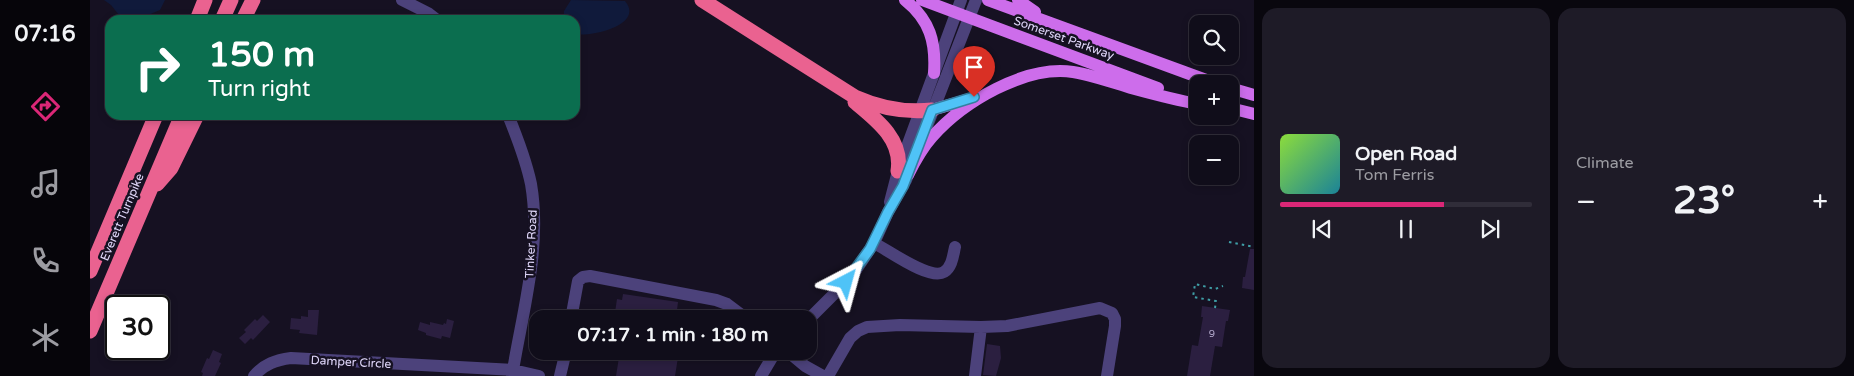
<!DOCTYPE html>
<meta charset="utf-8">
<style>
:root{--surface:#100d1a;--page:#1e1b27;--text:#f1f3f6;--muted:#9c9ca2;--line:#302d39;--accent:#db2777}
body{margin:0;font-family:"Varela Round",sans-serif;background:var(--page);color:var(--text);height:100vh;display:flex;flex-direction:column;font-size:19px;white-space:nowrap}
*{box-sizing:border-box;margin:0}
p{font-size:16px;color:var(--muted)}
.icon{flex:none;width:28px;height:28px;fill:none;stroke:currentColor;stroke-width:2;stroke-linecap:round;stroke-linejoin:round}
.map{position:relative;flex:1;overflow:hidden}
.sheet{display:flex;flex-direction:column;gap:8px;padding:8px;background:#09070e;width:600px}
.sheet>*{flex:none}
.top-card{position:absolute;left:15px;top:15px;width:475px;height:105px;border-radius:15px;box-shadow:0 2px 8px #0003,0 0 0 1px var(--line);background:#0b6e4f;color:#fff;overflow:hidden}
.controls{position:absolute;left:1099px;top:15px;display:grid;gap:10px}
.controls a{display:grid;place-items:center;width:50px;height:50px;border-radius:10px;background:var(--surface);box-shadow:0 2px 8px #0003,0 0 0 1px var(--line);font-size:25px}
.speed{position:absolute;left:15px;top:295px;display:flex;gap:10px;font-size:25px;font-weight:700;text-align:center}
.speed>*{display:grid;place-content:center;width:65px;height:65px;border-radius:50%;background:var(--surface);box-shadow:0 2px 8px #0003,0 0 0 1px var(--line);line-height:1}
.speed .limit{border:2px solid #111;border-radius:8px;background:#fff;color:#111}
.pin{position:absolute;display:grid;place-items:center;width:42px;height:42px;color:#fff;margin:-51px -21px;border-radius:50% 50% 50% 0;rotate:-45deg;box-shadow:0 0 5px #0007}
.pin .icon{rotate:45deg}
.me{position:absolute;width:55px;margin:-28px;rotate:39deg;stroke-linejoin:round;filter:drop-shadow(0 0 4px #0008)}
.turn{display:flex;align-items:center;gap:18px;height:105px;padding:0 20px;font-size:22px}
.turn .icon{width:65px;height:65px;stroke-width:2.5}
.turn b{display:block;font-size:35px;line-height:42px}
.big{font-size:38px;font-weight:700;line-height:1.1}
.sheet .widget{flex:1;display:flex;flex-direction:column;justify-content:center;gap:8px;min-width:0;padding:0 18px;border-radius:15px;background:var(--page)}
.song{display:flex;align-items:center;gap:15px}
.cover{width:60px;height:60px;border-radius:8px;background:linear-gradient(135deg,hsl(90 70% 55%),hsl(190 70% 35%))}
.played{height:5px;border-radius:2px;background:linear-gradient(90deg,var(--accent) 65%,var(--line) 65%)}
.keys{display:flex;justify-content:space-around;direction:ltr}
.heat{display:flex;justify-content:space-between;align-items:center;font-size:28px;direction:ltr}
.sheet .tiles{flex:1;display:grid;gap:8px;grid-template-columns:repeat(2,1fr)}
.trip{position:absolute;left:439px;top:310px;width:288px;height:50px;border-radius:15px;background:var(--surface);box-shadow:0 2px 8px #0003,0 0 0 1px var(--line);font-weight:700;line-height:50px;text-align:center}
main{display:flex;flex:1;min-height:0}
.menu{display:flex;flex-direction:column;width:90px;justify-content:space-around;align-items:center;background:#06050a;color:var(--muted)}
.menu .icon{width:35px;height:35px}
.menu .selected{color:var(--accent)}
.menu b{font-size:22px;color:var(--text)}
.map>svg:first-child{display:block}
</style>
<main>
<nav class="menu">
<b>07:16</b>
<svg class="icon selected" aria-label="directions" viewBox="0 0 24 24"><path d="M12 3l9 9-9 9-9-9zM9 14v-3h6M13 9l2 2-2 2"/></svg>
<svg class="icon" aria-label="music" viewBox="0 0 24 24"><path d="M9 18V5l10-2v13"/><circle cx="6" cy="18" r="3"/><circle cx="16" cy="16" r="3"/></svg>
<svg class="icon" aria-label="phone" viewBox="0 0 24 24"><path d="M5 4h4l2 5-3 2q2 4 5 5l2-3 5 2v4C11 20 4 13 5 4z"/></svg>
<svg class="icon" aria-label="climate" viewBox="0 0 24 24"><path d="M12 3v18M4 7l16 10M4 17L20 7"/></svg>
</nav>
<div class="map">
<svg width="1164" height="376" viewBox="0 0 1164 376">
<rect width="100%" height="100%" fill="#161122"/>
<path fill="#101a3b" d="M14 0H75L70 10 58 15 55 20H33L21 5Z
M481 0 535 1C555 25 501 37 485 34V20H474V11Z"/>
<path fill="#2b1f40" d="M1160 249H1164V290L1152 288 1153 277H1155Z
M533 294 588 302 587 310 596 311 594 319H524L527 299 532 300Z
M1112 306 1140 310 1138 321H1136L1132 347 1125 346 1120 376H1097L1102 345 1108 346 1113 317H1111Z
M218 310H229L227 335 209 333 210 330 200 329 201 318 211 319V316L218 317Z
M173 315 180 322 163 340 161 338 155 344 149 338 156 332 154 330 165 319 167 321Z
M357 319 364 321 360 338 352 336 351 339 336 335V333L328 330 330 322 340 325V322L353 325 354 323 356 324Z
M897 344 910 346 911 358 906 376 893 375Z
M123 350 132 354 129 362 131 363 125 376H112L113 373 111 372 117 358 119 359Z
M530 351H589L585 376H526Z"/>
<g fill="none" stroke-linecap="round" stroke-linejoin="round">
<path stroke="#3f9ea6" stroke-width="2" stroke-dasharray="2.5 4" stroke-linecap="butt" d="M1139 242 1164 247
M1125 308 1126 301 1103 297 1105 284 1125 289 1133 286"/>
<path stroke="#4c427b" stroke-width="12" d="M312 0 338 13 347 20
M418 115C427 137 436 160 441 184 452 248 432 313 422 376
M800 202 808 171 871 0
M784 243C798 250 840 281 854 272 862 267 863 256 865 247
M481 319 488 281 493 277 500 276 626 300 637 304 657 319
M718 320 762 276 784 243 798 212 816 180 886 0
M697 351 715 366 733 376
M164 376C174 364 186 360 201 358L423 370 449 376
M470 376 476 351
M671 376 686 351
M738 376 760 338 768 331 777 327 810 325 891 327 917 326 1010 308 1022 313 1025 319V326L1017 376
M885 376 891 327"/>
<path stroke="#cd6deb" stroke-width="12" d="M815 0C840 20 846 42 844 73
M832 0 1068 88
M898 0 1127 84
M928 0 945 12
M1140 88 1164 95
M1140 108 1164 114
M842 110 883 98
M818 175C825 161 832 148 842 137 873 102 935 65 983 72 1002 75 1022 82 1041 88 1063 94 1085 100 1108 104"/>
<path stroke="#ea6290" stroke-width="15" d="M612 0 765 97C790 108 815 113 842 110
M107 20 115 0
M132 20 141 0
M153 20 163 0
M765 102C787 120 813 140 808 171
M67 184 81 168 107 115
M0 271 66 115
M0 331 92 115"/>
</g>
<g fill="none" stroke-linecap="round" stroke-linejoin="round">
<defs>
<path id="route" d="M756 282 780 249 798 212 813 186 842 110 884 97"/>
</defs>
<use href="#route" stroke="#337fa1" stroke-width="12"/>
<use href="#route" stroke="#4fc3f7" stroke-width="9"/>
</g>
<g text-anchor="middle" stroke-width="5" stroke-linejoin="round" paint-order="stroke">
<g font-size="10" fill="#b3a9cc">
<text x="1122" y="337">9</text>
</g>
<g font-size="12" fill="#e0d7fa" stroke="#161122">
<text transform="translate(974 38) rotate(20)" y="4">Somerset Parkway</text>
<text transform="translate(32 217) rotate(-67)" y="4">Everett Turnpike</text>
<text transform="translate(441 244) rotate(-87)" y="4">Tinker Road</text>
<text transform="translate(261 362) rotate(3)" y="4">Damper Circle</text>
</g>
</g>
</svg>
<div class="controls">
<a><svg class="icon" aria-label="search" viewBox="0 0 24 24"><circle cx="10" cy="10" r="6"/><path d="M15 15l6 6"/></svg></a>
<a>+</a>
<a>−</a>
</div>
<div class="speed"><div class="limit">30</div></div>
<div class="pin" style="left:884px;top:97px;background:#d93025"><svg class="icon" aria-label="arrive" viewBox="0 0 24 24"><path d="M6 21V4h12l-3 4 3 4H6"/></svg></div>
<svg class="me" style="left:756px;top:282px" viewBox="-20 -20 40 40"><path d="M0-17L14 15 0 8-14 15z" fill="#4fc3f7" stroke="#fff" stroke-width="4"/></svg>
<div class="trip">07:17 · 1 min · 180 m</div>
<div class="top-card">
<div class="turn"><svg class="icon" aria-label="right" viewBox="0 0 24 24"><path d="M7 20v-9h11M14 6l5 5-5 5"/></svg><div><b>150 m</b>Turn right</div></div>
</div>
</div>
<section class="sheet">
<div class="tiles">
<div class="widget">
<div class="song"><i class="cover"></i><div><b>Open Road</b><p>Tom Ferris</p></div></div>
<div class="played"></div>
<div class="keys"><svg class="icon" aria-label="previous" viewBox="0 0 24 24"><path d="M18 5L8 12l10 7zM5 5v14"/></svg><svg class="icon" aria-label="pause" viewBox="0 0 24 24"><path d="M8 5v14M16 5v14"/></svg><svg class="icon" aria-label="next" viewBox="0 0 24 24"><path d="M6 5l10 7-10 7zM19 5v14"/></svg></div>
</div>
<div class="widget"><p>Climate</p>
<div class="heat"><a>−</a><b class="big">23°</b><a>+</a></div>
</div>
</div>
</section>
</main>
